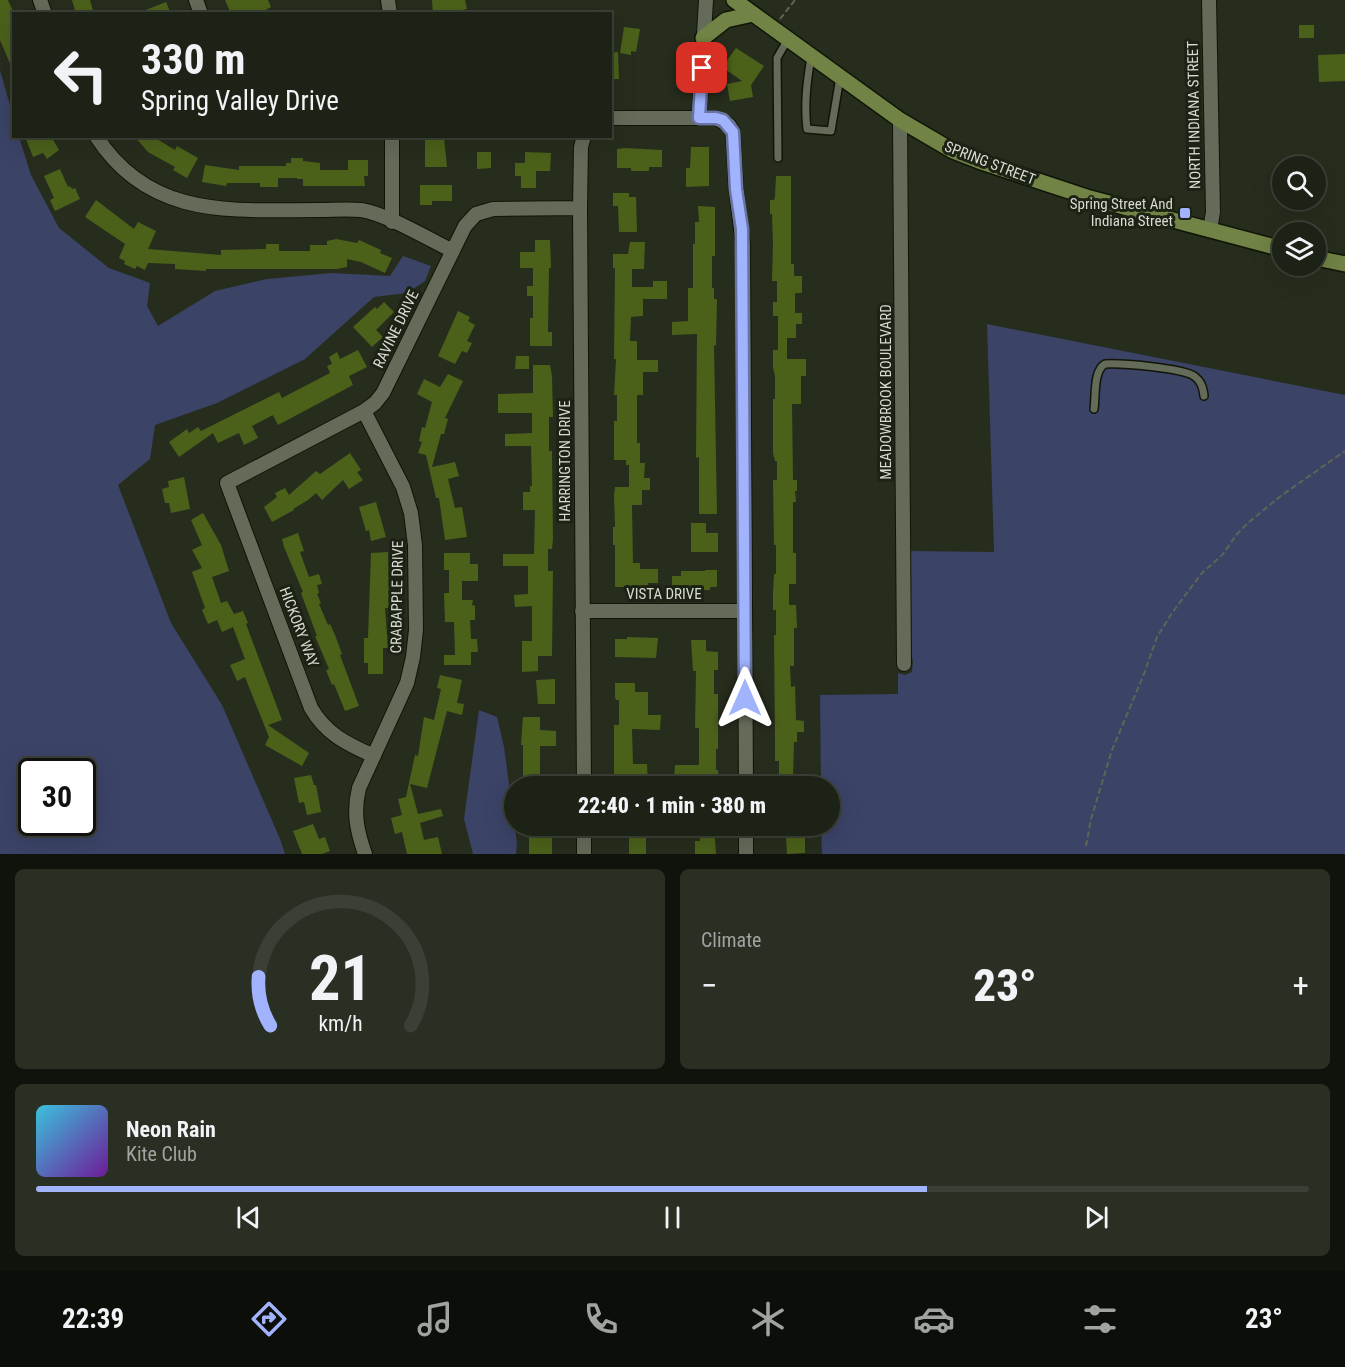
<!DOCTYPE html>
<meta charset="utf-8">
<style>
:root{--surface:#1d2216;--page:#2a2f23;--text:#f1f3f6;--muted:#a0a4a1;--line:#3b3f35;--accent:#a1b3fd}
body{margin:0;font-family:"Roboto Condensed",sans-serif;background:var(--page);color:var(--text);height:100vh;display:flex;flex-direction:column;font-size:22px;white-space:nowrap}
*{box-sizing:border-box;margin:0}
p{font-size:20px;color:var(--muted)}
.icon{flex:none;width:33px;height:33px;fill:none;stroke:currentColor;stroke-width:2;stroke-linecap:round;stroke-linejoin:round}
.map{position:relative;height:854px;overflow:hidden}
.details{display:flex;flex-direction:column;gap:15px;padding:15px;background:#10130c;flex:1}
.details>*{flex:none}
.top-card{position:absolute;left:12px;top:12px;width:600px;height:126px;border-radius:0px;box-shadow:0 6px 24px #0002,0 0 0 2px var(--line);background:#1d2216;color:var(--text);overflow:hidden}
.controls{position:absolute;left:1272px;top:156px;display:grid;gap:12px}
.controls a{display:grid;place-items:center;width:54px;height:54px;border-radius:50%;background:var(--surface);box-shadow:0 6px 24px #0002,0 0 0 2px var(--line);font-size:30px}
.speed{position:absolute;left:18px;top:758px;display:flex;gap:12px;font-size:30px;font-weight:700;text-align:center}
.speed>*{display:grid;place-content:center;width:78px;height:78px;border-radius:50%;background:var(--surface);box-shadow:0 6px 24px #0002,0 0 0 2px var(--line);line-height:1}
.speed .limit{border:3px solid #111;border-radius:9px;background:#fff;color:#111}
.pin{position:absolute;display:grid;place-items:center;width:51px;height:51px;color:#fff;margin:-26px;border-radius:12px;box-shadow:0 3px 9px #0006}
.me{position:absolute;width:66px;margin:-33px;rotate:0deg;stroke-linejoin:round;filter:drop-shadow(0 0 4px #0008)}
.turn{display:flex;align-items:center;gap:21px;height:126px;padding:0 30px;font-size:27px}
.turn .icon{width:78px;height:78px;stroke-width:2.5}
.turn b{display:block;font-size:42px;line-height:51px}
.big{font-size:45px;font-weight:800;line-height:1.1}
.details .card{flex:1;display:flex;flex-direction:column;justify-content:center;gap:9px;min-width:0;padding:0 21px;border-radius:9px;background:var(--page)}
.details .dial{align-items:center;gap:0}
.dial svg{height:156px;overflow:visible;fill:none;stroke:var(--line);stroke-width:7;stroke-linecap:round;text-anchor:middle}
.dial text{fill:var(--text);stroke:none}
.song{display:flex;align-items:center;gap:18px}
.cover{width:72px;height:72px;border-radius:9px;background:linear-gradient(135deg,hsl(190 70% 55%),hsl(280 70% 35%))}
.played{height:6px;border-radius:3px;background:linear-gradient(90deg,var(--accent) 70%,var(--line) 70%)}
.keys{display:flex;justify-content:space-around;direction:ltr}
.heat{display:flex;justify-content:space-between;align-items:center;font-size:33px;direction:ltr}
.details .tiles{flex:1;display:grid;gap:15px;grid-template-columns:1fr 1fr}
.card:last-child{grid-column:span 2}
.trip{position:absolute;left:504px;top:776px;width:336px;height:60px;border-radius:30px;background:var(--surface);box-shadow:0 6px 24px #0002,0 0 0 2px var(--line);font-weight:800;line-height:60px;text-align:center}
.menu{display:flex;height:96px;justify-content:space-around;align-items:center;background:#0c0e09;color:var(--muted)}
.menu .icon{width:42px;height:42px}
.menu .on{color:var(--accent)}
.menu b{font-size:27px;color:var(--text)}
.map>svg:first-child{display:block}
</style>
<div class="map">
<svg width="1345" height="854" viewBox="0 0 1345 854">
<rect width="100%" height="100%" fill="#272d1d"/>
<path fill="#3b4367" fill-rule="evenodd" d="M0 70 13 116 14 136 19 137 31 175 59 228 109 268 150 283 147 306 158 326 215 291 267 279 332 273 390 276 403 256 431 266 425 281 407 293 374 297 305 359 217 403 155 425 150 459 118 485 171 623 222 705 280 839 285 854H0ZM32 771H82V822H32Z
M987 324 1345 395V854H822L821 825H830V786H821L820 695 898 694V673L905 675 912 672 913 661 909 648 907 551 994 552Z
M479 710 497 717 504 747 517 843 516 854H473L464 819Z"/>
<path fill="#4b611a" d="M0 0H8L14 14V73L0 40Z
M72 0H90L94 14H76Z
M225 0H268L271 7 258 14H231Z
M432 0H465L467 9 463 10 464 14H433Z
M166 2 171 14H138V13Z
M1299 25H1314V38H1299Z
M624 27 640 29 636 52 631 51V55L620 53Z
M736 48 764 66 751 85 753 97 730 101 727 84 742 81 722 67Z
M618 52 619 79H610V53Z
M1345 54V81L1319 82 1318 55Z
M31 136H51L59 150 47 159 43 153 33 157 26 139Z
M134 136H152L175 150 177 146 198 158 187 178 173 170 175 167 148 152Z
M425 138H444L447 167H425Z
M691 147H709V186L686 187V168H690Z
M625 148 662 150V167H649V171H631V168H617V149Z
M477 152H491V168L477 169Z
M525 152 551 153 550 171H536V188H521V176H515V163H525Z
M291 158H303V161L320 163V170H348V160H368V176H364L365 186H303V179H297V178H278V187H260V183H227L226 186 202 182 205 165 239 170V166H286V163H291Z
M60 169 68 187 70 186 72 189 75 188 80 199 55 211 50 200 54 198 44 176Z
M776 176H791V264H794V276H802V293H795V313H802V324H796V338H787V359H806V376H801V404H792L793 480H797V491H795L796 502H793V553H796V584H789V605H796L797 628H794V666H790L791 687 795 686 796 720 804 721V732H797V742H794L793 778H779V761H775V742L774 635H776V610H773V593L774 574H776V545H774L773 480H777V461H775L773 453V399H775V376L773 368V350H778V316H773V302H777V281H772L773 243 772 214H770V200H774L775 197Z
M420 185H452V201H432V205H420Z
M613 193H629V197H636L637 232H619L618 206H613Z
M96 200 134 229 138 222 156 231 148 249 221 255V250L266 249V244H279V251H310V245H327V241L336 239 357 243 359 240 381 250 380 253 392 258 385 273 361 262 347 259V267L337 269H206V271L175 269V264L148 263 145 270 137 266 135 269 124 264 125 261 119 258 125 244 85 217Z
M698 206 715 207V256H712V288H714V299H717L716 345 714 346 717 514H699V457L696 458 697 334 672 335V322L688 321V288H693V244H695V222H699Z
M535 240H550L551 268H549L548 332H552V346H530V318H533V296H527V286H533V268H520V252H535Z
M630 242H645L644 269H632V287H653V281H667V299H643V316L631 317 630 341H637V360H658V372H643V395H637V443H640V463H645L644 478H650V490H642V505H632L633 563H640V569H658V583H648V587H642V590H627V587H615V545H613V527H615L614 495 615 487H629V465H626V460H614V421H617V395H614L616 359H614L615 268H613V254H628Z
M384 302 394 312 376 330 383 337 372 347 353 327 375 307 377 309Z
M458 311 470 317 468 321 475 325 467 341 472 343 467 353 462 351 455 364 438 356Z
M358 350 367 367 349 376 353 385 278 425 273 415 252 426 258 438 244 445 239 433 218 443 213 433 179 457 169 442 187 429 189 433 198 427 201 431 279 392 282 398 330 373 327 366 332 364 329 357 337 352 340 359Z
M516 356H529V369H515Z
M533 365H550L552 376 553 417H549V451H552L553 539 552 549H548V571H553L552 656H538V671L522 672V641H532V606L515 607 514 595 528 594V566H503V554H534L535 510H523V492H530V486H532L531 446H505V434L532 433V413H498V394L533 393Z
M448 374 463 381 445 418 448 419 444 434H441L432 467 455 462 459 476 448 479 455 508 462 507 467 537 445 540 439 498H436L426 455 418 453 422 442 419 441 422 427 425 428 432 402 417 394 424 379 440 387Z
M350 453 361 470 357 472 363 480 349 489 343 480 322 500 316 493 308 500 293 509 294 510 272 522 264 507 277 497 275 493 285 488 289 495 316 471 320 474Z
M184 477 190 509 171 513 169 503H165L162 489 169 487 168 481Z
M376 502 386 537 371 541 369 530 366 531 359 507Z
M203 513 221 545 229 571 212 577 221 603 227 601 234 614 243 611 248 623 246 624 282 720 268 725 309 753 302 766 265 745 269 737 245 677 237 681 230 665 245 659 233 627 222 632 217 620 208 624 202 610 205 608 192 572 202 568 192 550 202 545 191 520Z
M691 523H706V533H718V552H691Z
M298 533 304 551 300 552 309 577 319 574 322 584 317 585 319 593 317 594 321 603 319 604 328 625 330 624 335 635 342 654 340 655 359 706 345 711 334 684 332 685 326 670 329 669 315 636H317L301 593 303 592 284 547 282 539Z
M388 552 389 608H385L388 648H383V674H368V663H364V638H368L371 553Z
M444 553H470V564H478V581H462V600H473L472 605 475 606V620H470L471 639H477L478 652H471V665H444V655H455L454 622H445L444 593H449V570H444Z
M705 570H717V587H710V590H681V585H672V576H681V571H705Z
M627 637 658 638 656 658 615 657V639H627Z
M691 640H706V651L718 652V670H714V694H718V749H716V770H718L719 786H704V778H674L675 765H699V728H695L696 671H693Z
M440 675 462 680 457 703 464 704 462 715 447 711 427 788 410 784 418 814 441 809 443 816 420 823 424 840 438 837 442 854H407L402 832 395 834 391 818 402 815 398 799 406 797 415 755 418 756 424 717 434 720 441 689 437 688Z
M555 679V704H538L536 680Z
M615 683H635V692H648V715H661L660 730 632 729 633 764H647L648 786H619V781H614V725H619V700H616L615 697Z
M523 717H540V730L556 731V746H540V775L556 776V786H528V778H523V745H521Z
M311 775 314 785H316L321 812 307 815 304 802 299 803 294 778Z
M313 824 319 839 325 837 330 851 322 854H302L293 831Z
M529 825H552V854H529Z
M615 825H646V854H629V836H615Z
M700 825H714L716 854H695V841H700Z
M775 825H805V853L787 854 786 835H775Z"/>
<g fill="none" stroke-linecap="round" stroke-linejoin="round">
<defs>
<path id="lane" d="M811 57C807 81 804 104 807 129L831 131 840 77
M778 158 777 58 788 39
M1094 409C1096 396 1093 371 1105 364 1121 363 1182 368 1194 376 1201 381 1203 387 1204 396"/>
<path id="street" d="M40 0 45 14
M196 0 201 14
M388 0 390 14
M1209 0 1213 212 1210 230
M610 118H716L729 125 733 132 736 189 743 245 746 786
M699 118 706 0
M900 120 904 664
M96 136C150 220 233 210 319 210 333 210 347 209 361 210 387 214 428 239 453 251
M392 136V222
M364 411 403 487 411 513 415 545 416 630 413 657 407 683 359 788C353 813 357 831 365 854
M582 611H745
M374 756C347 744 326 734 311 708L227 483 364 411 375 403 383 393 465 226 476 214 493 209 580 208
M584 786 580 208 581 147 584 136
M584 825V854
M746 825V854"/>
<path id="secondary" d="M734 0 900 120 953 151 984 163 1090 198 1282 249
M703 38 726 20 753 14
M1316 258 1345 264"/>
</defs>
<use href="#lane" stroke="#101507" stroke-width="10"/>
<use href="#street" stroke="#101507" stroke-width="16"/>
<use href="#secondary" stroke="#101507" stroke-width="18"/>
<path stroke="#5f6456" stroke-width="2" stroke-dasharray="6 3" stroke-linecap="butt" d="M780 19 795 0
M1086 846 1091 819 1112 750 1144 674 1157 637 1172 613 1201 574 1223 554 1237 534 1249 522 1282 495 1345 451"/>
<use href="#lane" stroke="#646b59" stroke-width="7"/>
<use href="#street" stroke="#646b59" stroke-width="14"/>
<use href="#secondary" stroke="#718345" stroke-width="15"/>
</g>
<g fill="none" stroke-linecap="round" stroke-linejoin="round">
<defs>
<path id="route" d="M702 68 699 118H716L723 120 733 132 736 189 742 229 745 698"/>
</defs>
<use href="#route" stroke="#6974a4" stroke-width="15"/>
<use href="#route" stroke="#a1b3fd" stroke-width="10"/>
</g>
<rect fill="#a1b3fd" stroke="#1d2314" stroke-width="2" x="1179" y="207" width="12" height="12" rx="3"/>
<g text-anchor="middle" stroke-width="6" stroke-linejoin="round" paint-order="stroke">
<g font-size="15" fill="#d7dbd2" stroke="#1d2314">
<text transform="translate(1194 115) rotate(-91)" y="5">NORTH INDIANA STREET</text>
<text transform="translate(990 163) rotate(21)" y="5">SPRING STREET</text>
<text transform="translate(396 329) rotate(-64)" y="5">RAVINE DRIVE</text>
<text transform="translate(886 392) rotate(-90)" y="5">MEADOWBROOK BOULEVARD</text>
<text transform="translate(565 461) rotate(-90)" y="5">HARRINGTON DRIVE</text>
<text x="664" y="599">VISTA DRIVE</text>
<text transform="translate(397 597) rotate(-89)" y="5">CRABAPPLE DRIVE</text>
<text transform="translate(299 627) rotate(69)" y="5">HICKORY WAY</text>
</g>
<g font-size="15" fill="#d7dbd2" stroke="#1d2314" text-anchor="end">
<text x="1173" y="209">Spring Street And<tspan x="1173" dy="17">Indiana Street</tspan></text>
</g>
</g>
</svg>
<div class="controls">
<a><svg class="icon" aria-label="search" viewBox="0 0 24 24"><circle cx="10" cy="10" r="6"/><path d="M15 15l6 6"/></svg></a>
<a><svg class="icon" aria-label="layers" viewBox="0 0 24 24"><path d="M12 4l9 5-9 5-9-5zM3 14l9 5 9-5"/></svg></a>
</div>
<div class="speed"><div class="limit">30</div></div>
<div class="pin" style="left:702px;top:68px;background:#d93025"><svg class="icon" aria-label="arrive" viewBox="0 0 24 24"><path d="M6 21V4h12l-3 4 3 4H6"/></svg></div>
<svg class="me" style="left:745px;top:698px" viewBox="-20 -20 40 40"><path d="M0-17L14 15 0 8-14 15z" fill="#a1b3fd" stroke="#fff" stroke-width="4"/></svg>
<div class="trip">22:40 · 1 min · 380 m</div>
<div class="top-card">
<div class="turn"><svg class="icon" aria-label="left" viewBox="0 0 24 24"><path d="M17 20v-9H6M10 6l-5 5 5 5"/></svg><div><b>330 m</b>Spring Valley Drive</div></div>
</div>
</div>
<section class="details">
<div class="tiles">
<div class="card dial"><svg viewBox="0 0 100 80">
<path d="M14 69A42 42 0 1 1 86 69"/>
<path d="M14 69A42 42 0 0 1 8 44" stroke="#a1b3fd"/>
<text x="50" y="56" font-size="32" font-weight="700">21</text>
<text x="50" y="72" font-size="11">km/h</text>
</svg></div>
<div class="card"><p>Climate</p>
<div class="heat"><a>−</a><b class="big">23°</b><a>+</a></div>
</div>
<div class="card">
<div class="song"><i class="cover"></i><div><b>Neon Rain</b><p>Kite Club</p></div></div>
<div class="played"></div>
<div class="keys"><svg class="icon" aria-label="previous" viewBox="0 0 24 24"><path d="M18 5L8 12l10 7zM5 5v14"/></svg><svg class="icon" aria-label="pause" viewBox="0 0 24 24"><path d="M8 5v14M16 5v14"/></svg><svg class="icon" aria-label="next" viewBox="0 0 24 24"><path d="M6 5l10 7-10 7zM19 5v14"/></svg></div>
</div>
</div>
</section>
<nav class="menu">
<b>22:39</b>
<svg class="icon on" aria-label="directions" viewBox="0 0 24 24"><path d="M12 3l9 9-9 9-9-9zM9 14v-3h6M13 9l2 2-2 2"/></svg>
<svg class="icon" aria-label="music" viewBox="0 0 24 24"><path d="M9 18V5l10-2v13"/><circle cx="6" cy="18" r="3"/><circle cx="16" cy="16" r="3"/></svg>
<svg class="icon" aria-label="phone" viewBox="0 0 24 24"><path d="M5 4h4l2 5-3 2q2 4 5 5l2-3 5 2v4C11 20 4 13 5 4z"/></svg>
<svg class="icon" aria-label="climate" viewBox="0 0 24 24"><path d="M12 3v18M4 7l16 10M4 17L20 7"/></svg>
<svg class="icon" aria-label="car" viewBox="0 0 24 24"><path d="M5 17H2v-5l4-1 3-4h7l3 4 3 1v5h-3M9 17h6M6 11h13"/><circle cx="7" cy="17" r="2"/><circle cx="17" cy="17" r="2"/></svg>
<svg class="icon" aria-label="filters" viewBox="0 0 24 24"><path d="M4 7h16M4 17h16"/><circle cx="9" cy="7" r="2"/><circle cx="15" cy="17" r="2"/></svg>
<b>23°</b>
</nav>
